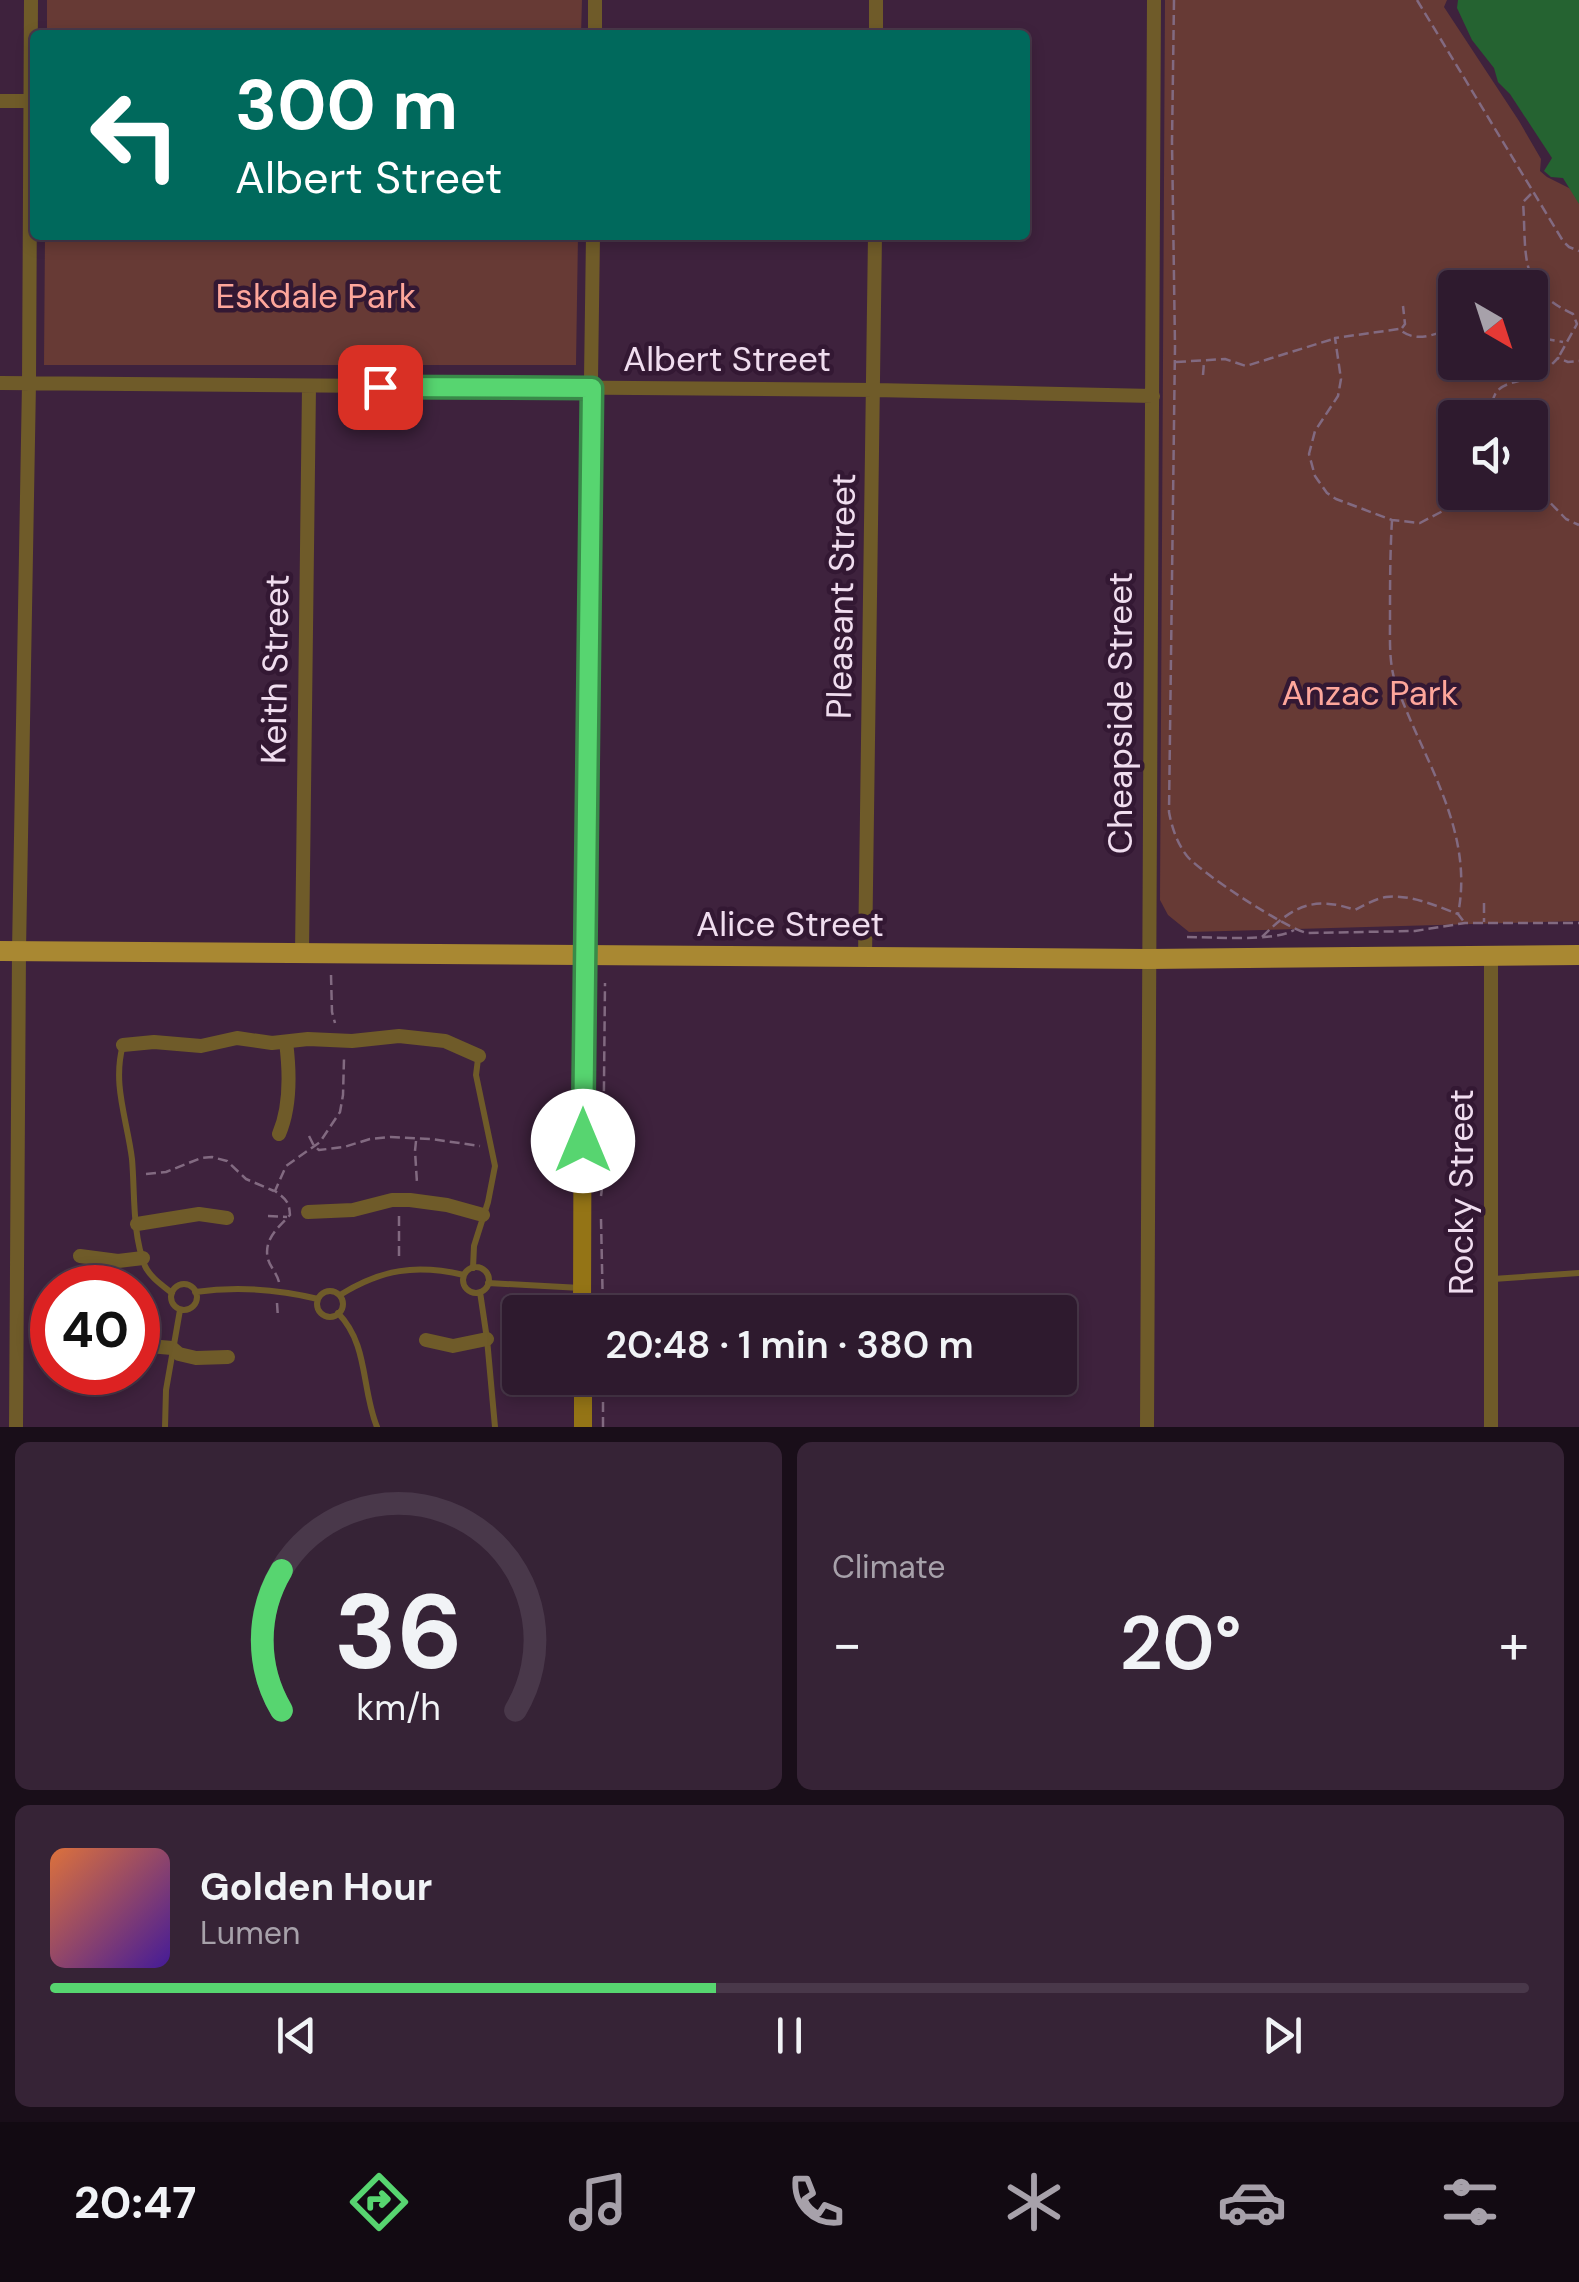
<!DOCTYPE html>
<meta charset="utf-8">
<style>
:root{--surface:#2e1a2e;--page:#362336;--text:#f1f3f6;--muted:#a7a1aa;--line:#49384a;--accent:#57d570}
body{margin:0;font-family:"DM Sans",sans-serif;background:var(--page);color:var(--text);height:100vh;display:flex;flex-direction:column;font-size:38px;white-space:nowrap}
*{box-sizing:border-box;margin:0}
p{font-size:32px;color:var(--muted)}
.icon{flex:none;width:55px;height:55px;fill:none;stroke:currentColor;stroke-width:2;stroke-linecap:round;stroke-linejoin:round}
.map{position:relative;height:1427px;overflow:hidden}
.drawer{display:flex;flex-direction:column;gap:15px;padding:15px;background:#190e19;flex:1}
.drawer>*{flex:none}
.top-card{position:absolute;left:30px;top:30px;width:1000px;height:210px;border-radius:10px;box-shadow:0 5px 15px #0003,0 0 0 2px var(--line);background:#00695c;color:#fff;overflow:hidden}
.needle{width:65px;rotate:141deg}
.tools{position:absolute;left:1438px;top:270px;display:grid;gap:20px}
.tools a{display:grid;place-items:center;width:110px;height:110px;border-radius:10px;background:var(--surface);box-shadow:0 5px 15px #0003,0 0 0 2px var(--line);font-size:50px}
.speed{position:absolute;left:30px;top:1265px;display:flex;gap:20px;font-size:50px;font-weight:700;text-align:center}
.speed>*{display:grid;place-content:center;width:130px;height:130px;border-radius:50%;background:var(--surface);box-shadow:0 5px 15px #0003,0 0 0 2px var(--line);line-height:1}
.speed .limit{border:15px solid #d22;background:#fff;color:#111}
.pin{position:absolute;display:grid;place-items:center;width:85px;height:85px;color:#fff;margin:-42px;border-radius:20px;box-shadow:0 5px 15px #0006}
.me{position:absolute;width:110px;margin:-55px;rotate:0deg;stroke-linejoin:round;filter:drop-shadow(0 0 8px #0008)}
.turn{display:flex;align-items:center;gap:35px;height:210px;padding:0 40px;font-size:45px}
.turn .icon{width:130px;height:130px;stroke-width:2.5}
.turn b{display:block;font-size:70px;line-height:85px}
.big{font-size:75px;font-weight:600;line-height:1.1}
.drawer .tile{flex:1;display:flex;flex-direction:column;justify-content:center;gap:15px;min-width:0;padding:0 35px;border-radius:15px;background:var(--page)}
.drawer .dial{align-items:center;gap:0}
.dial svg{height:260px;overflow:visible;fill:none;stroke:var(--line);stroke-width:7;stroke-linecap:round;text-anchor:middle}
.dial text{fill:var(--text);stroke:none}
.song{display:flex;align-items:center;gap:30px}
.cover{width:120px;height:120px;border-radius:15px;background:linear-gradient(135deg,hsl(20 70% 55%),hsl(260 70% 35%))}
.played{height:10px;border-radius:5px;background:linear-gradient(90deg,var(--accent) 45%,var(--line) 45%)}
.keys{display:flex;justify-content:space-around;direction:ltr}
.heat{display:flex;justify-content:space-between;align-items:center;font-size:55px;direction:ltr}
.drawer .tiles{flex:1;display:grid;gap:15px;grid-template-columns:1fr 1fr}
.tile:last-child{grid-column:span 2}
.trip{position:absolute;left:502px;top:1295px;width:575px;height:100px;border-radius:10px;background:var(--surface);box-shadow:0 5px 15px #0003,0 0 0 2px var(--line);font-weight:600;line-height:100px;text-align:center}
.tab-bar{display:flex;height:160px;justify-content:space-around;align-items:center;background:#120a12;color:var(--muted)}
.tab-bar .icon{width:70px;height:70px}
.tab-bar .current{color:var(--accent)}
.tab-bar b{font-size:45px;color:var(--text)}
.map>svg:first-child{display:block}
</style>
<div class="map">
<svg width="1579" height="1427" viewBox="0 0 1579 1427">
<rect width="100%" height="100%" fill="#3e223d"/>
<path fill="#673a35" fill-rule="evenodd" d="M47 0H582L581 35H47Z
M1165 0H1447L1444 7 1519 121 1541 159 1540 171 1547 177 1579 193V921L1189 932 1168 915 1160 900ZM1455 288H1530V362H1455ZM1455 418H1530V492H1455Z
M45 235H578L576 365H44Z"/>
<path fill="#256331" d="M1458 0H1579V204L1563 178 1551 177 1544 171 1552 158 1510 94 1498 82 1494 68 1472 40 1457 8Z"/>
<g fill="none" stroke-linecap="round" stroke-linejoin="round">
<path stroke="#826a81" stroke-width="2.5" stroke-dasharray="10 5" stroke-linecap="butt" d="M1174 0 1172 142 1175 346 1169 812C1172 828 1177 843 1187 856 1201 873 1285 928 1307 933L1415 931 1465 923H1579
M1417 0 1563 241 1569 247 1579 251
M1531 194 1523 202C1527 255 1517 288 1573 314L1577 324 1558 358
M1455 327C1435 334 1416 344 1399 329L1335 338 1341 379 1338 396 1315 431 1309 454 1315 476 1327 493 1336 499 1392 520 1420 523 1460 502 1472 492
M1402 328 1405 324 1403 306
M1530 336 1563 342
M1176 362 1225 359 1246 366 1333 339
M1203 375 1204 362
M1493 418C1487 378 1515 386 1539 374 1547 370 1553 363 1558 358L1568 362 1579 361
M1530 482 1566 519 1579 525
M1392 520C1390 553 1390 587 1390 620 1390 639 1389 663 1395 681 1421 757 1475 829 1458 914L1464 922
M1484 903V922
M1187 937C1212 937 1276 942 1294 930
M1262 937C1292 907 1313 895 1355 910 1364 905 1375 899 1386 897 1409 894 1437 906 1458 914
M331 975 332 1012 335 1023
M309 1136 314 1146 319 1150 344 1147 370 1139 391 1137 431 1139 480 1146
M416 1141 415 1151 417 1183
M146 1174 166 1172 201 1158 212 1157 227 1161 246 1179 274 1191
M601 1196 603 1181 605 983
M268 1216 287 1217
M399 1216V1258
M601 1219 603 1312
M279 1282C277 1273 270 1267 268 1259 263 1239 279 1227 290 1215 289 1201 286 1199 275 1191L286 1166 320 1142 340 1112 343 1095 344 1059
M277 1303 278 1318
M603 1427V1378"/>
<path stroke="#6f5b29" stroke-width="6" d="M123 1045C112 1084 127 1119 132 1159 135 1193 132 1233 145 1266 150 1277 162 1285 172 1293
M463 1280a13 13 0 1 1 26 0a13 13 0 1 1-26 0Z
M473 1268 474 1246 488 1202 495 1166 476 1075 478 1059
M1493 1279 1579 1273
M488 1283 581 1288
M171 1297a13 13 0 1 1 26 0a13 13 0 1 1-26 0Z
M317 1304a13 13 0 1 1 26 0a13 13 0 1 1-26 0Z
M195 1292C238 1286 277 1289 318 1299
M480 1292 487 1339 495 1427
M340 1295C382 1269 416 1264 464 1275
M338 1313C369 1345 361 1388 377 1427
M165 1427 166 1390 180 1310"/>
<path stroke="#6f5b29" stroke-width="14" d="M595 35V0
M876 35V0
M0 101H30
M0 383 874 390 1153 396
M302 953 309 387
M583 955 593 235
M865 958 875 235
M123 1045 154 1042 201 1046 237 1038 272 1043 308 1039 352 1041 399 1036 445 1041 479 1056
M279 1134C291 1106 290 1073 286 1042
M308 1212 353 1210 392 1200H410L447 1205 483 1215
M137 1224 199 1214 227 1218
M80 1256 118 1261 143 1258
M426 1340 453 1346 487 1339
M138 1345 172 1348 179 1354 196 1358 228 1357
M16 1427 19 951 29 383 31 0
M1147 1427 1154 0
M1491 1427V957"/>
<path stroke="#947416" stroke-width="18" d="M582 1312 583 955
M583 1378V1427"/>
<path stroke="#a98832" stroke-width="20" d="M0 951 1148 959 1579 955"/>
</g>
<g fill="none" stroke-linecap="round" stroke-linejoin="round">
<defs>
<path id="route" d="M380 387 592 388 583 1141"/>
</defs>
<use href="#route" stroke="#398a49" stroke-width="25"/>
<use href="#route" stroke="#57d570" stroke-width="18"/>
</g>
<g text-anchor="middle" stroke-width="9" stroke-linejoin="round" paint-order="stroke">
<g font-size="35" fill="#fea69b" stroke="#331833">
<text x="316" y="308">Eskdale Park</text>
<text x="1370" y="705">Anzac Park</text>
</g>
<g font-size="35" fill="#f0ddef" stroke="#331833">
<text x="727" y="371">Albert Street</text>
<text transform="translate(841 596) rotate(-89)" y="12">Pleasant Street</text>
<text transform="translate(275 669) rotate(-89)" y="12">Keith Street</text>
<text transform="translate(1120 713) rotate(-90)" y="12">Cheapside Street</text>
<text x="790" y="936">Alice Street</text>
<text transform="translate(1461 1192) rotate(-90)" y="12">Rocky Street</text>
</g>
</g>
</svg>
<div class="tools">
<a><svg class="needle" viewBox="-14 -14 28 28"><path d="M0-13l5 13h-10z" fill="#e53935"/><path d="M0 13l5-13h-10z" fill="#a7a1aa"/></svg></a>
<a><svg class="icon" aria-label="sound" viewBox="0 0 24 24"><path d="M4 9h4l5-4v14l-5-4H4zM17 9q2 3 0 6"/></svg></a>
</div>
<div class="speed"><div class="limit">40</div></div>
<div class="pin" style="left:380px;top:387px;background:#d93025"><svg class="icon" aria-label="arrive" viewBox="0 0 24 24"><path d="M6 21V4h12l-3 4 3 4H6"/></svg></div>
<svg class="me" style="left:583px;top:1141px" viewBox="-20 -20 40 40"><circle r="19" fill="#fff"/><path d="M0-13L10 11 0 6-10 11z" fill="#57d570"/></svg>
<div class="trip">20:48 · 1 min · 380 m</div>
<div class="top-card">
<div class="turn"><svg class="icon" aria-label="left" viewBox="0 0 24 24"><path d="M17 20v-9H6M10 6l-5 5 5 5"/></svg><div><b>300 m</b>Albert Street</div></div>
</div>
</div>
<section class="drawer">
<div class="tiles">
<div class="tile dial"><svg viewBox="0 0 100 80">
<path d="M14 69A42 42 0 1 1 86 69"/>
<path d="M14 69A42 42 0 0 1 14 26" stroke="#57d570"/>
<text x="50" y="56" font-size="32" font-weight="700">36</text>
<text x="50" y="72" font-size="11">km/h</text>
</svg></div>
<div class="tile"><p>Climate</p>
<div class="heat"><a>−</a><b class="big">20°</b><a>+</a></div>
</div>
<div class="tile">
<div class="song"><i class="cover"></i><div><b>Golden Hour</b><p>Lumen</p></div></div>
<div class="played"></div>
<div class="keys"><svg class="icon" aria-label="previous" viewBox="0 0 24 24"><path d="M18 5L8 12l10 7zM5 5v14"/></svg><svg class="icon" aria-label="pause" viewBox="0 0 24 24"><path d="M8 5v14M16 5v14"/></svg><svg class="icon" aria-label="next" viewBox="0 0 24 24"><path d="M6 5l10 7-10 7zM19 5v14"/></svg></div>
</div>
</div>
</section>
<nav class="tab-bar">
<b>20:47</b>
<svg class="icon current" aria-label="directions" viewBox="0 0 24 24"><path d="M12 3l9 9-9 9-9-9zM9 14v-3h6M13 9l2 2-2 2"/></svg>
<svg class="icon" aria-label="music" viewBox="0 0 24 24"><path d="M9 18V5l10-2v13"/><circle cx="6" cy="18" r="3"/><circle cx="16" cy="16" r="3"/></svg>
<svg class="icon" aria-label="phone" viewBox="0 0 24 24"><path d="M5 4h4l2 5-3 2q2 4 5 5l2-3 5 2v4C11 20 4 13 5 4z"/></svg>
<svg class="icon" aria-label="climate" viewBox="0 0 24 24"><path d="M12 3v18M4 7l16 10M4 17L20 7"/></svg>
<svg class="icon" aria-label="car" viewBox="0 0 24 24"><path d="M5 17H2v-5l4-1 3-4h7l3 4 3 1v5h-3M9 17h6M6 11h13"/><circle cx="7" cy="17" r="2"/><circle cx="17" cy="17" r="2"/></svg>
<svg class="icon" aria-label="filters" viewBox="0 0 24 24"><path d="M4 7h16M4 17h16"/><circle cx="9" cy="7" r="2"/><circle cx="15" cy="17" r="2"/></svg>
</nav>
